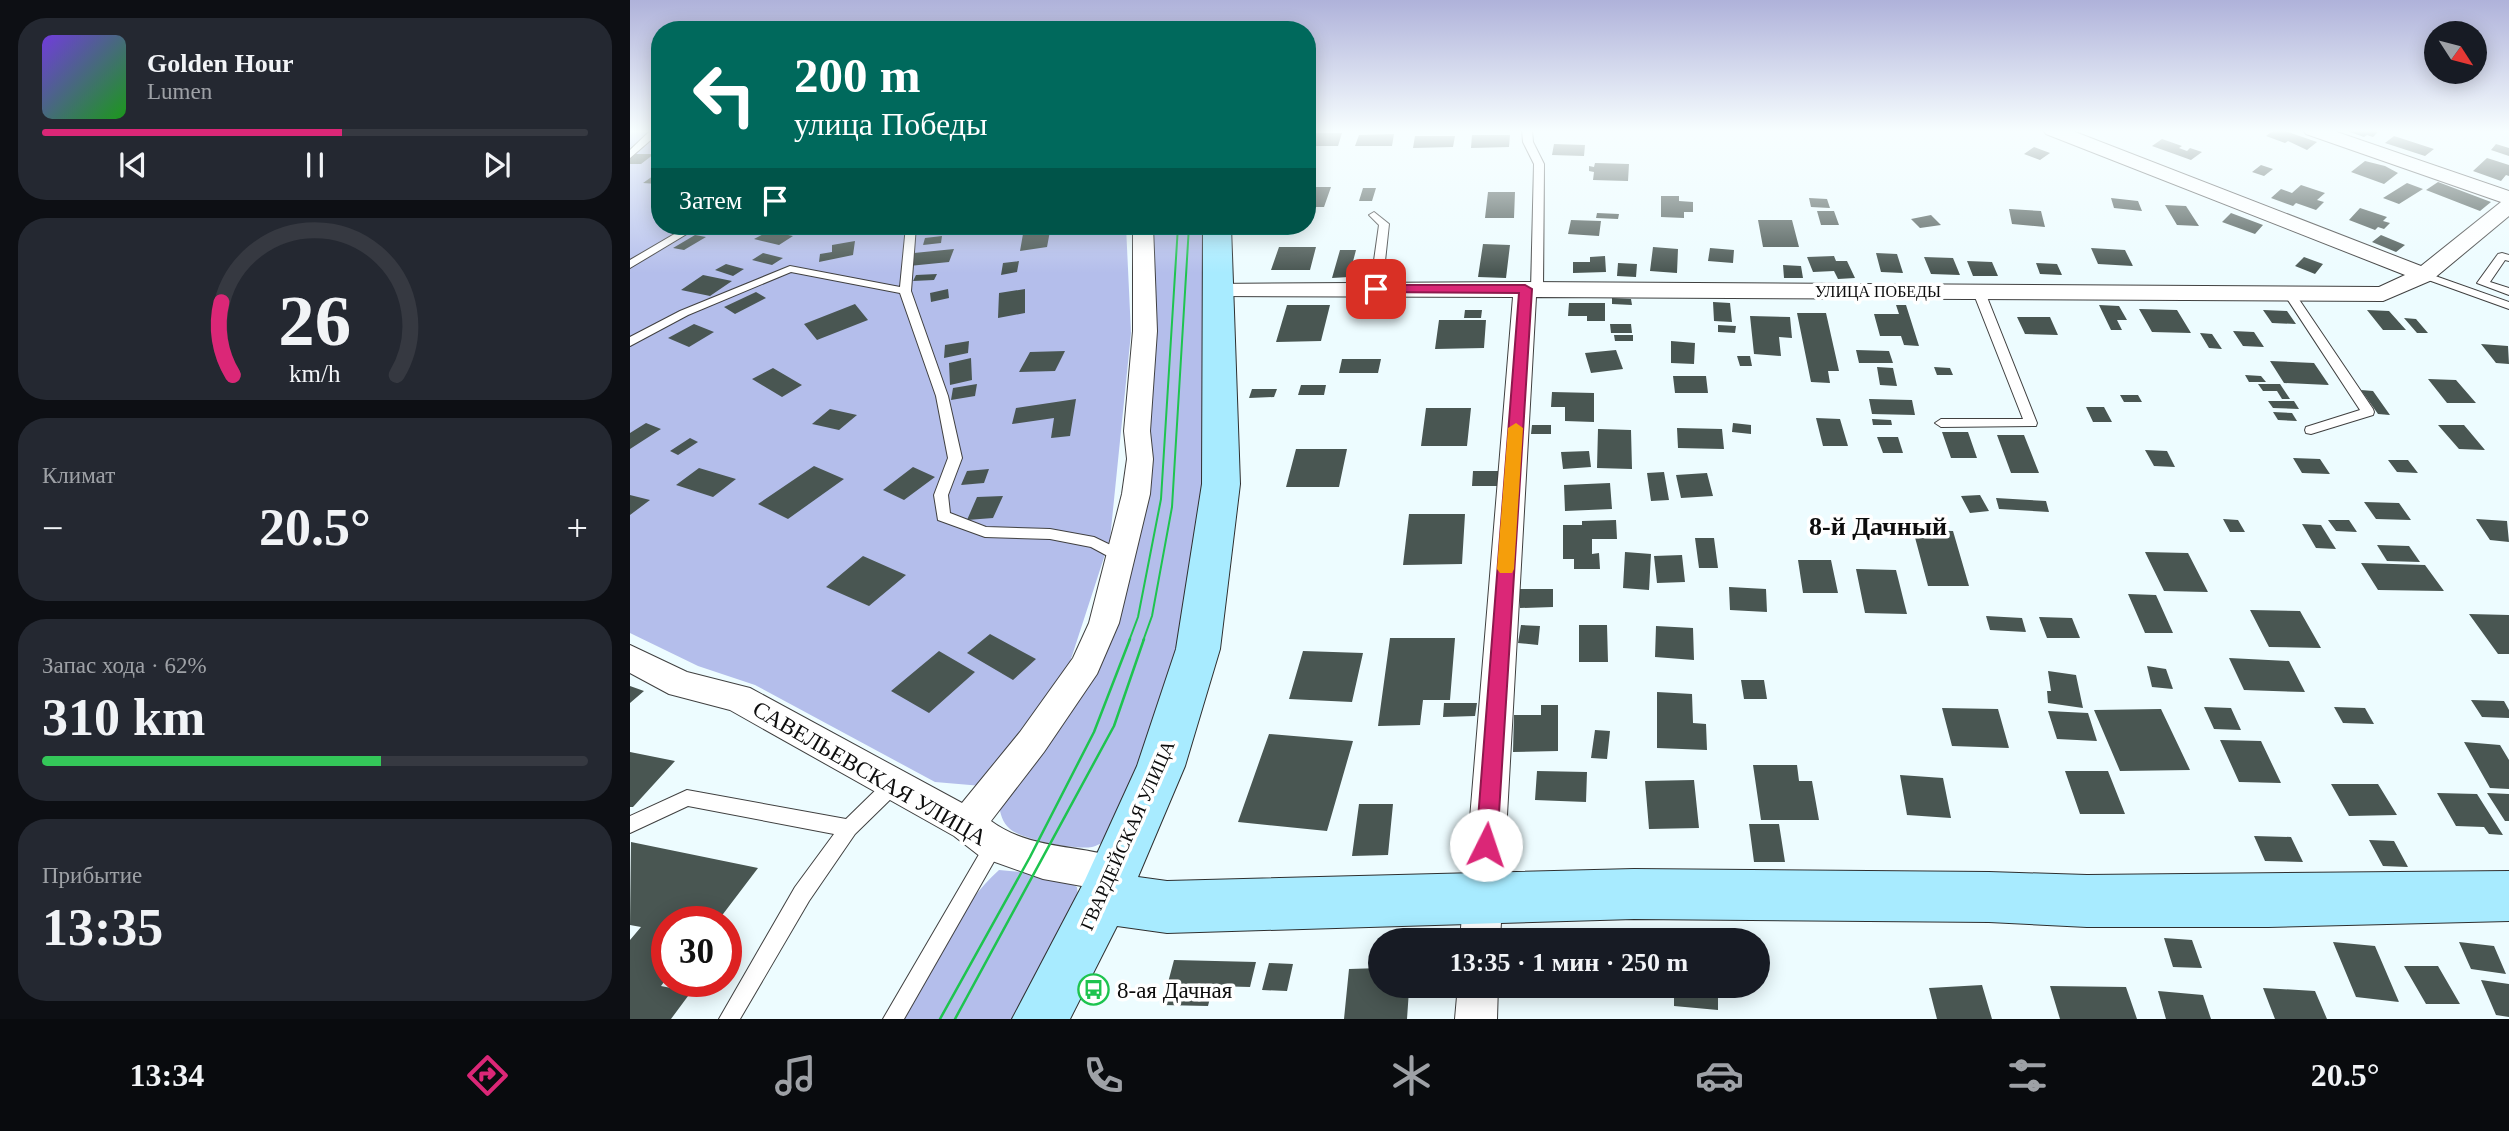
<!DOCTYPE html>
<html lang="ru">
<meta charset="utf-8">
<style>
:root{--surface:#171b24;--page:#242831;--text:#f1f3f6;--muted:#9ea1a6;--line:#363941;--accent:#db2777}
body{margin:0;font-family:"Times New Roman",serif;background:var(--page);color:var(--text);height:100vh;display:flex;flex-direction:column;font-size:26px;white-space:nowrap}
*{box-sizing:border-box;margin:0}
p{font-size:23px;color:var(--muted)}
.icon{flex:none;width:38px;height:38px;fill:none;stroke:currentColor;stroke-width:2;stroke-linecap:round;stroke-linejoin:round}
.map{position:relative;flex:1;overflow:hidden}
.details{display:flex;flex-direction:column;gap:18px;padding:18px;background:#0d0f14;width:630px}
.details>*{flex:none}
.banner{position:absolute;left:21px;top:21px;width:665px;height:214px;border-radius:28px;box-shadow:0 4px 18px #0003;background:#00695c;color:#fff;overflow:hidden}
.needle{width:46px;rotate:126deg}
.controls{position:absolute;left:1794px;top:21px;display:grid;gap:14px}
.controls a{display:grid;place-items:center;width:63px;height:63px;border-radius:50%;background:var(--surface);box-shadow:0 4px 18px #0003;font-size:35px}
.speed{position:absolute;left:21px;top:906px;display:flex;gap:14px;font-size:35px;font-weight:700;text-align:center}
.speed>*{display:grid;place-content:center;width:91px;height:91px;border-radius:50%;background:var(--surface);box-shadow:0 4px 18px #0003;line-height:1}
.speed .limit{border:10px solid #d22;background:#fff;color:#111}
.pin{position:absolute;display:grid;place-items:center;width:60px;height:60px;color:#fff;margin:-30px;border-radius:14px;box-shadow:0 4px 10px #0006}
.me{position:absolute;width:77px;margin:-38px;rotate:4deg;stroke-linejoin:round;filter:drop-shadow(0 0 5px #0008)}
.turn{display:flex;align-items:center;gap:24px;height:147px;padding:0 28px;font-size:32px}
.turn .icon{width:91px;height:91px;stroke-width:2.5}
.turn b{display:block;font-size:49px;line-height:60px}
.then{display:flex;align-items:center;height:66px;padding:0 28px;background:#0003;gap:14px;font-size:26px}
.big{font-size:52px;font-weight:800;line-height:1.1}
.details .tile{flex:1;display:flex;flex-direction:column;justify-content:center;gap:10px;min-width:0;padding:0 24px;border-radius:28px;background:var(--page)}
.details .dial{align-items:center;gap:0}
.dial svg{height:182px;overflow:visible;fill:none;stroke:var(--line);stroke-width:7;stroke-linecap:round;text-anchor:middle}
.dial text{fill:var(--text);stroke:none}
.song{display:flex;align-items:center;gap:21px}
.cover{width:84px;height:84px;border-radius:10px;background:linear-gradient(135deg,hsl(260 70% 55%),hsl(120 70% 35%))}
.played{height:7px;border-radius:4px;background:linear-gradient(90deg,var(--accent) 55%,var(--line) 55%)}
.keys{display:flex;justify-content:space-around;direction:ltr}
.heat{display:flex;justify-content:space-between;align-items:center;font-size:38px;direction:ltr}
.charge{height:10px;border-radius:5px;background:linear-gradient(90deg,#34c759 62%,var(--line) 0)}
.trip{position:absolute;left:738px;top:928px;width:402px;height:70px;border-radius:35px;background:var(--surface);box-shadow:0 4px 18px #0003;font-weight:800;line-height:70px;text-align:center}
.tab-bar{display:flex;height:112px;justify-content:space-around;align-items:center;background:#090b0e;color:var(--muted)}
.tab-bar .icon{width:49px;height:49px}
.tab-bar .active{color:var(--accent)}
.tab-bar b{font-size:32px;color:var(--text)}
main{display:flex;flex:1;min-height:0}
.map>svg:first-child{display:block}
</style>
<main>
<section class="details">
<div class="tile">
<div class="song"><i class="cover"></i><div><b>Golden Hour</b><p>Lumen</p></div></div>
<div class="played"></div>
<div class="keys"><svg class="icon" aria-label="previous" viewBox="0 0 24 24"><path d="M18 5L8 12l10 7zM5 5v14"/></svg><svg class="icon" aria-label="pause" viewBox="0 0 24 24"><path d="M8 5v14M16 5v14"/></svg><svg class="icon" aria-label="next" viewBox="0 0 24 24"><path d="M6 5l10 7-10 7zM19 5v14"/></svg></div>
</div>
<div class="tile dial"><svg viewBox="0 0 100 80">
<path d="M14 69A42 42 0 1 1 86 69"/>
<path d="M14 69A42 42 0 0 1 9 37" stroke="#db2777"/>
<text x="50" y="56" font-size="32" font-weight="700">26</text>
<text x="50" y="72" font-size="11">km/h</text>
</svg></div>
<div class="tile"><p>Климат</p>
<div class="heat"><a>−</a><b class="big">20.5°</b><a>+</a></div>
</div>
<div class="tile"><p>Запас хода · 62%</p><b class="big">310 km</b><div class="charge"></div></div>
<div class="tile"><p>Прибытие</p><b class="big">13:35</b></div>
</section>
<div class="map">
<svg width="1879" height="1019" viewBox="0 0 1879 1019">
<rect width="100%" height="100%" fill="#edfcff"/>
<path fill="#b4beeb" d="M0 130H30V226H496L501 333 480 539 440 662 352 786 305 782 125 685 68 666 0 633Z
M510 226H577L580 289 578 488 554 650 478 840C473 842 467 846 462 847 444 850 393 840 380 829 372 822 370 813 369 804L412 741 491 553 514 293Z
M369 870 425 875 447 887 449 905 391 1019H272C299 973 329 905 369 870Z"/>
<path fill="#495652" d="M1644 130H1652L1687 142 1677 150 1658 141 1655 143 1636 136Z
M1714 130H1744L1748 132 1743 137 1737 135 1734 137Z
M677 133H712L708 146H677Z
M764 134 762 146H725L729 135Z
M842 135H880L879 147 841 148Z
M785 136H825L823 147 783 148Z
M1764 136 1804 149 1795 156 1755 143Z
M1532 139 1552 146 1549 148 1557 151 1560 148 1572 152 1561 160 1522 146Z
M924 144 955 145 954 156 922 155Z
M1866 144 1879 148V156L1861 150Z
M1404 147 1420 153 1410 160 1394 154Z
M5 154H24L11 164H0V157Z
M1857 158 1879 165V176L1876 175 1871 181 1843 171Z
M1735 161 1755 166 1768 173 1754 184 1721 172Z
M965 163 999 164 998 181 963 180 964 172 959 171V166L964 167Z
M1631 165 1643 169 1634 176 1622 172Z
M30 171 27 184 13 183Z
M1808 182 1861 202 1850 211 1796 190Z
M1777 183 1793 189 1769 204 1753 198Z
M1671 185 1695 193 1687 200 1694 202 1686 210 1666 203 1663 206 1641 198 1651 189 1662 193Z
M677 187H701L694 207H677Z
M733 188H746L742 201H729Z
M858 192H885L884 218H855Z
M1031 196H1049V201L1063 202V212H1054V218L1031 217Z
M1179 198 1197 199 1200 208 1181 207Z
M1481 198 1508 201 1512 211 1484 208Z
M1535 205 1556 206 1569 226 1547 225Z
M1730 208 1757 217 1753 221 1760 223 1754 229 1748 227 1745 230 1719 220Z
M1379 209 1411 211 1415 227 1382 224Z
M1187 211H1204L1209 225H1191Z
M967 213 989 214 988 219 966 218Z
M1601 213 1633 225 1625 234 1592 222Z
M1301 215 1311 225 1290 228 1281 219Z
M941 220 971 221 969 236 938 234Z
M1128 220H1162L1169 247H1133Z
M118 226H138L122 235 108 231Z
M139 231 163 236 149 245 124 239Z
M420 231 417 247 390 251 393 234Z
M65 235 76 237 54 250 43 248Z
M1751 235 1775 245 1766 252 1742 242Z
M312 236 311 243 293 245 295 238Z
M225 241 223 255 189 262 190 254 202 252V245Z
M853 244 880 245 876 278 848 277Z
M649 247H686L680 270H641Z
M1023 247 1048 249 1047 273 1020 271Z
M1080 248 1104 250 1103 263 1078 261Z
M1461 248 1495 250 1503 266 1468 264Z
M324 249 319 262 279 266 284 253Z
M710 250H726L719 277 702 278Z
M133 253 153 258 142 265 122 260Z
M1246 253 1267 254 1273 273 1251 272Z
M975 256 976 272 943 273V262H960V257Z
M1204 256 1206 261H1217L1225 278 1208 279 1204 271 1183 272 1177 257Z
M1294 257 1323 258 1330 275 1301 274Z
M1674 257 1693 264 1685 274 1665 266Z
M389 261 387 272 371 275 373 263Z
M1337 261 1362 262 1368 276H1343Z
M988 263 1007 264 1006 277 987 276Z
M1406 263 1427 264 1432 275 1410 274Z
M96 264 114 269 103 276 85 270Z
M1153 265 1171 266 1173 278H1154Z
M307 274 304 280 283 281 286 275Z
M73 275 102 281 80 296 51 290Z
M318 289 319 298 301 302 300 293Z
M395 289V313L368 318 369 293Z
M126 292 136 298 105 314 94 307Z
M982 298 1001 299 1002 305 982 304Z
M1083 302 1100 303 1102 322 1084 321Z
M939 303H975V321H957V316H938Z
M225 304 238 320 187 340 174 324Z
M657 305H700L691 341 646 342Z
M1266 305H1276L1289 346 1274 345 1271 336H1250L1244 314H1269Z
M1469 305 1489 306 1497 320H1487L1492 330H1481Z
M1509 309 1547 310 1561 333 1522 332Z
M835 310H852L851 318H834Z
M1633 310 1657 311 1666 324 1642 323Z
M1737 310 1759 311 1776 330H1753Z
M1167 313H1196L1209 371H1198L1200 383 1181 382Z
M1120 316 1160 317 1162 338 1149 337 1151 356 1124 354Z
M1387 317H1420L1428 335 1395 334Z
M1774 318 1786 319 1798 333H1787Z
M809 320H856L854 348 805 349Z
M64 324 84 332 59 347 38 338Z
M980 324H1001L1002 333H981Z
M1088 325 1106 326 1105 333 1088 332Z
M1603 331 1624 332 1634 347 1613 346Z
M1570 333 1582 334 1592 349 1579 348Z
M984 335H1003V341H985Z
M339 341 338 353 314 358 315 345Z
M1041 341 1065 343 1064 364 1041 363Z
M1851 344 1878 346 1879 364 1866 363Z
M986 350 993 369 961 373 955 353Z
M1226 350 1259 351 1263 363H1229Z
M435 351 425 371 389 372 400 352Z
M1107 356H1120L1122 366H1110Z
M341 358 342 380 320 385 319 363Z
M712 359H751L748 373H709Z
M1640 361 1684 363 1699 385 1654 383Z
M1247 367 1263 368 1267 386 1250 385Z
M1304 367 1320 368 1323 375H1307Z
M143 368 172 385 152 397 122 379Z
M1615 375 1631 376 1636 382H1619Z
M1043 376H1076L1078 393H1045Z
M1798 379 1826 380 1846 403H1817Z
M347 384 345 396 321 400 323 388Z
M1628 384H1650L1660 399H1652L1647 391H1633Z
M671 385H696L694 395H668Z
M622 389H647L644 397 619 398Z
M1731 390 1743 391 1760 415 1748 414Z
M922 392 964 393V422L935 421V407H921Z
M1490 395H1508L1512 402H1494Z
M446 399 440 436 421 438 424 418 382 424 386 408Z
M1239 399 1282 400 1285 415 1242 414Z
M1638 401H1664L1669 409 1643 408Z
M1456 407H1474L1482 422H1463Z
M796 408H841L837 446H791Z
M200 409 227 415 209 430 182 424Z
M1643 412 1662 413 1667 421 1648 420Z
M1186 418 1210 419 1218 446H1193Z
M1242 419 1261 420 1262 425H1243Z
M16 423 31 429 0 449V433Z
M1103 423 1121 425V434L1102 432Z
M902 425H921V434H901Z
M1808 425H1834L1855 450 1829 449Z
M1047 428 1092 429 1094 449 1048 448Z
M968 429 1001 430 1002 469 967 468Z
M1312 432H1338L1347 458H1321Z
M1367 435H1394L1409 473H1381Z
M1247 437H1268L1273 453H1253Z
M60 438 68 442 48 455 40 451Z
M666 449H717L709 487H656Z
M1515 450 1537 451 1545 467 1524 466Z
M959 451 961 467 933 469 931 452Z
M1663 458 1690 459 1700 474 1672 473Z
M1758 460H1778L1788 473 1767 472Z
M184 466 214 479 158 519 128 504Z
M283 467 305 477 274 500 253 490Z
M69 468 106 479 83 497 46 485Z
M359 469 354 483 331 485 337 471Z
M843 471H872L871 486H842Z
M1034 472 1039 500 1021 501 1017 473Z
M1077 473 1083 496 1051 498 1046 475Z
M980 483 982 509 935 511 934 485Z
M0 495 20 500 0 515Z
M1350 495 1359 511 1340 513 1331 496Z
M373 496 363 518 337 520 347 497Z
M1366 498 1416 501 1419 512 1369 509Z
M1734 502 1769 503 1781 520 1746 519Z
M779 514H835L832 564 773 565Z
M1593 519 1608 520 1615 532H1600Z
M1846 519 1877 521 1879 542 1860 540Z
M986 520 987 539H962V554L969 553 970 569H944V559H933V525H952V521Z
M1698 520H1719L1727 532 1706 531Z
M1672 524 1691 525 1706 549 1686 548Z
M1283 530 1323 531 1339 586H1298Z
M1065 538H1084L1088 568H1069Z
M1747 545 1779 546 1790 562 1757 561Z
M995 552 1021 554 1019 590 993 588Z
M1515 552 1558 553 1578 592 1534 591Z
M1052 555 1055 582 1027 583 1024 556Z
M233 556 276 575 239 606 196 587Z
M1168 560H1201L1208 593H1173Z
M1731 563 1795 565 1814 591 1748 590Z
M1226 569 1266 570 1277 614 1235 613Z
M1099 587 1136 589 1137 612 1100 610Z
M890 589H923V607L890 608Z
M1498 594 1526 595 1543 633H1515Z
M1620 610 1670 611 1691 648 1639 647Z
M1839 614 1879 615V654H1868Z
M1356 616 1392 618 1396 632 1360 630Z
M1409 617 1442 618 1450 638H1417Z
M891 625 910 626 908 645 888 643Z
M949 625H977L978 662H949Z
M1026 626 1063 628 1064 660 1025 657Z
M360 634 406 659 383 680 337 653Z
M760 638H825L820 700H793L790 725 748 726Z
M309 651 345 672 299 713 261 691Z
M673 651 733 653 722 702 659 699Z
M1599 658 1659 661 1675 692 1614 690Z
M1517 666 1536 669 1543 689 1522 687Z
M1418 671 1446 675 1453 708 1418 703 1417 691H1421Z
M1111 680H1134L1137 699H1114Z
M0 686 14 691 0 703Z
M1027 692 1062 694 1063 723 1076 724 1077 750 1027 748Z
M1841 700 1874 701 1879 710V718L1852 717Z
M814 703H847L845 716 813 717Z
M911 705H928V751L883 752 884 715H911Z
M1574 707 1601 708 1611 730 1584 729Z
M1704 707 1735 708 1744 724 1713 723Z
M1312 708 1368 709 1379 748 1322 746Z
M1531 709 1560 770 1490 771 1464 710Z
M1418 711 1458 713 1467 741 1427 739Z
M965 730 980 731 977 759 961 758Z
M639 734 723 741 697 831 608 822Z
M1590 740 1631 741 1651 783 1609 782Z
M1834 742 1870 745 1879 760V789L1860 788Z
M0 752 45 761 3 807H0Z
M1123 765H1167L1169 781H1182L1189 820H1131Z
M907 771 957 772 956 802 905 800Z
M1435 771H1478L1495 814H1450Z
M1270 775 1313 778 1321 818 1277 815Z
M1064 780 1069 828 1019 829 1015 781Z
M1701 784H1748L1767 815 1719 816Z
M1807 793 1847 794 1873 835 1859 834 1854 827 1826 826Z
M1857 793 1879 794V821H1875Z
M729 804H763L758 855 722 856Z
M1119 824H1149L1155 862H1124Z
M1624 836 1661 837 1673 862 1635 861Z
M1739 840 1764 841 1778 867 1753 866Z
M1 842 128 868 87 922H37V978L31 986 61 992 41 1019H0V940L11 927 0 925Z
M1534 938 1562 940 1572 968 1543 967Z
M1703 942 1745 946 1769 1002 1726 997Z
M1829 942 1864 946 1876 974 1841 969Z
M544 960 626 962 620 987 583 986 578 1006 532 1005Z
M639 963 663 964 657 991 632 990Z
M1774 966H1808L1830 1004H1796Z
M751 968V985H824V988L779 990 777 1019H714L719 969Z
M1851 980 1879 984V1017L1866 1015Z
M917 985H964V990L917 989Z
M1044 985H1099L1100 998H1088V1010L1044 1006Z
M1352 985 1362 1019H1307L1299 988Z
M1420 986 1496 987 1507 1019H1430Z
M1633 988 1685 991 1697 1019H1645Z
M1528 991 1573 995 1581 1019H1536Z"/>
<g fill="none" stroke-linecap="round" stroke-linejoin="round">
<defs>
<path id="service" d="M21 130H30V132L0 158V150Z
M892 130H902L903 142 914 164 913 290 907 293 901 290 904 164 893 142Z
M744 212 759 224 752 289 746 292 740 289 749 225 739 215Z
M58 226H70L0 268V260Z
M276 226H286L281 291 318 396 332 458 318 495 320 513 356 527 420 529 464 537 497 553 499 557 497 561H487L461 547 420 539 355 537 308 520 304 495 318 458 306 396 270 293 161 272 58 315 0 346V337L50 311 160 266 270 287Z
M1872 253 1879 255V261L1875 260 1860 282 1879 288V295L1847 283 1868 254Z
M1794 272 1879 302V309L1790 277 1789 275Z
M1349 289 1355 292 1407 423 1406 426 1311 427 1305 423 1311 419H1393L1343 292Z
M1660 291 1664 292 1743 409 1744 412 1743 415 1681 434 1676 433 1675 430 1676 427 1730 410 1654 294Z
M264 776 270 778 273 784 270 790 225 834 179 901 110 1019H89L165 887 204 834 58 806 0 833V816L57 790 216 819 258 778Z
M364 836 370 839 373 845 370 851 274 1019H253L358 839Z"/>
<path id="minor" d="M1413 130H1440L1791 266 1871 202 1676 134 1673 130H1701L1879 191V216L1802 280 1753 301 906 297 870 940H830L883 297 587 296 579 294 576 289 579 284 895 282 1749 287 1775 275 1416 134Z
M503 226H523L527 331 520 431 523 459 520 494 489 623 467 674 414 752 361 821C401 851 454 844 498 861L504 874 498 887 485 892 413 879 351 857 324 836 100 710 39 694 0 673V645L57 672 120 688 332 803 390 732 443 658 459 623 492 494 497 459 494 431 503 331Z
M828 985H868L867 1019H825Z"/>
<path id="secondary" d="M573 226H601L610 484 590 649 555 766 508 877 537 881 1004 869 1359 872 1457 875 1879 871V921L1638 927H1457L1359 922 1004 919 537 933 487 926 440 1019H382L455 880 507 766 546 649 572 484Z"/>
</defs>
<use href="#service" stroke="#404040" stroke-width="2"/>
<use href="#minor" stroke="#404040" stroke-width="2"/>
<use href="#secondary" stroke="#2f2f2f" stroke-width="2"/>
<use href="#service" fill="#fff" fill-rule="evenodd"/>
<use href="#minor" fill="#fff" fill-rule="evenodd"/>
<use href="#secondary" fill="#a8ebff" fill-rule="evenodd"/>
<path stroke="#1ec44f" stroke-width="2" d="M499 641 508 617 531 499 548 226
M513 641 522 616 542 507 559 226"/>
<path stroke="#1ec44f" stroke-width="2.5" d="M310 1019 400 857 464 732 500 639
M325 1019 484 726 514 639"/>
</g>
<linearGradient id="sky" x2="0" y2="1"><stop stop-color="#afb2da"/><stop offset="0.48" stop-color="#f7feff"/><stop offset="1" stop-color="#f7feff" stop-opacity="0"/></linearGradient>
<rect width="1879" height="273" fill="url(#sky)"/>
<path fill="#db2777" stroke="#8e194d" stroke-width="2" d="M746 285H895L902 289 867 845 864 851 856 854 849 851 846 845 889 293 741 292V286Z"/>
<path fill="#f59e0b" d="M886 423 893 428 884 569 882 573H870L867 569 878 428Z"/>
<defs>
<symbol id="bus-ring" viewBox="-11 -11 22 22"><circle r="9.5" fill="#fff" stroke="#1ec44f" stroke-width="1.5"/><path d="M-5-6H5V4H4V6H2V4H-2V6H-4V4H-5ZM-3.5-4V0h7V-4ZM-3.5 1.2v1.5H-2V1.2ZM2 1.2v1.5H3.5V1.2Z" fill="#1ec44f"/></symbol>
</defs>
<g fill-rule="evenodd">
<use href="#bus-ring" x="446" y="972" width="35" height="35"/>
</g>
<g text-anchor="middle" stroke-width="7" stroke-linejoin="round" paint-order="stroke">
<g font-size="16" fill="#0d0d0d" stroke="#fff">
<text x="1248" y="297">УЛИЦА ПОБЕДЫ</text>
</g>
<g font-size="19" fill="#0d0d0d" stroke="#fff">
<text transform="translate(497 835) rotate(-66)" y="7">ГВАРДЕЙСКАЯ УЛИЦА</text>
</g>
<g font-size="23" fill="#0d0d0d" stroke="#fff">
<text transform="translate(240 773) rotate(30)" y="8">САВЕЛЬЕВСКАЯ УЛИЦА</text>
</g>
<g font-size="23" fill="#0d0d0d" stroke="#fff" text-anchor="start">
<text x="487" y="998">8-ая Дачная</text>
</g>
<g font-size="26" font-weight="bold" fill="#0d0d0d" stroke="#fff">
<text x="1248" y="535">8-й Дачный</text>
</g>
</g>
</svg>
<div class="controls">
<a><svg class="needle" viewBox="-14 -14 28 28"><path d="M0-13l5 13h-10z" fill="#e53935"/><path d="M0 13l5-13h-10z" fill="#9ea1a6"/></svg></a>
</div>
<div class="speed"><div class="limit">30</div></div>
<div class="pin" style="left:746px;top:289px;background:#d93025"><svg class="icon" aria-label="arrive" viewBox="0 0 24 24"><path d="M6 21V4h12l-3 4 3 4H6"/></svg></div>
<svg class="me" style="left:856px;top:845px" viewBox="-20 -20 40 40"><circle r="19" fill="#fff"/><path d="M0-13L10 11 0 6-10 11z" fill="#db2777"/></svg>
<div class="trip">13:35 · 1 мин · 250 m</div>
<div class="banner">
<div class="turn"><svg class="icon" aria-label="left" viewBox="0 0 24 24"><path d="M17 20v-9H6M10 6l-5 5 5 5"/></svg><div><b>200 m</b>улица Победы</div></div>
<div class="then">Затем<svg class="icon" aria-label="arrive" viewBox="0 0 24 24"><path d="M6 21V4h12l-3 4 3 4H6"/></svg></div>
</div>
</div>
</main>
<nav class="tab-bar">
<b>13:34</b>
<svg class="icon active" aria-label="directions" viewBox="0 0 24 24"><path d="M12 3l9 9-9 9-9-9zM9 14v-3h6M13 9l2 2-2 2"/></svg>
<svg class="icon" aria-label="music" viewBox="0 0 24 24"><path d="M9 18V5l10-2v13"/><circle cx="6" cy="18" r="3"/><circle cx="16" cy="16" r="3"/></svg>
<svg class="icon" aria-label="phone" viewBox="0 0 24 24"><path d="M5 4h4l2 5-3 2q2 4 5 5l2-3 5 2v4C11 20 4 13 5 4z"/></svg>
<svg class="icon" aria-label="climate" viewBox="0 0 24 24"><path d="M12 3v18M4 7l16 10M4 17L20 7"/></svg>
<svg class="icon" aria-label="car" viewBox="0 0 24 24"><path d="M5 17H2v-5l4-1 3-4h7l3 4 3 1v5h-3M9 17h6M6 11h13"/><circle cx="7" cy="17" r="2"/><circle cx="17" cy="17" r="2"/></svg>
<svg class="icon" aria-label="filters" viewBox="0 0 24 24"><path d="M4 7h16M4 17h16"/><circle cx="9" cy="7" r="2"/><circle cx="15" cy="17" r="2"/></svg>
<b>20.5°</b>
</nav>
